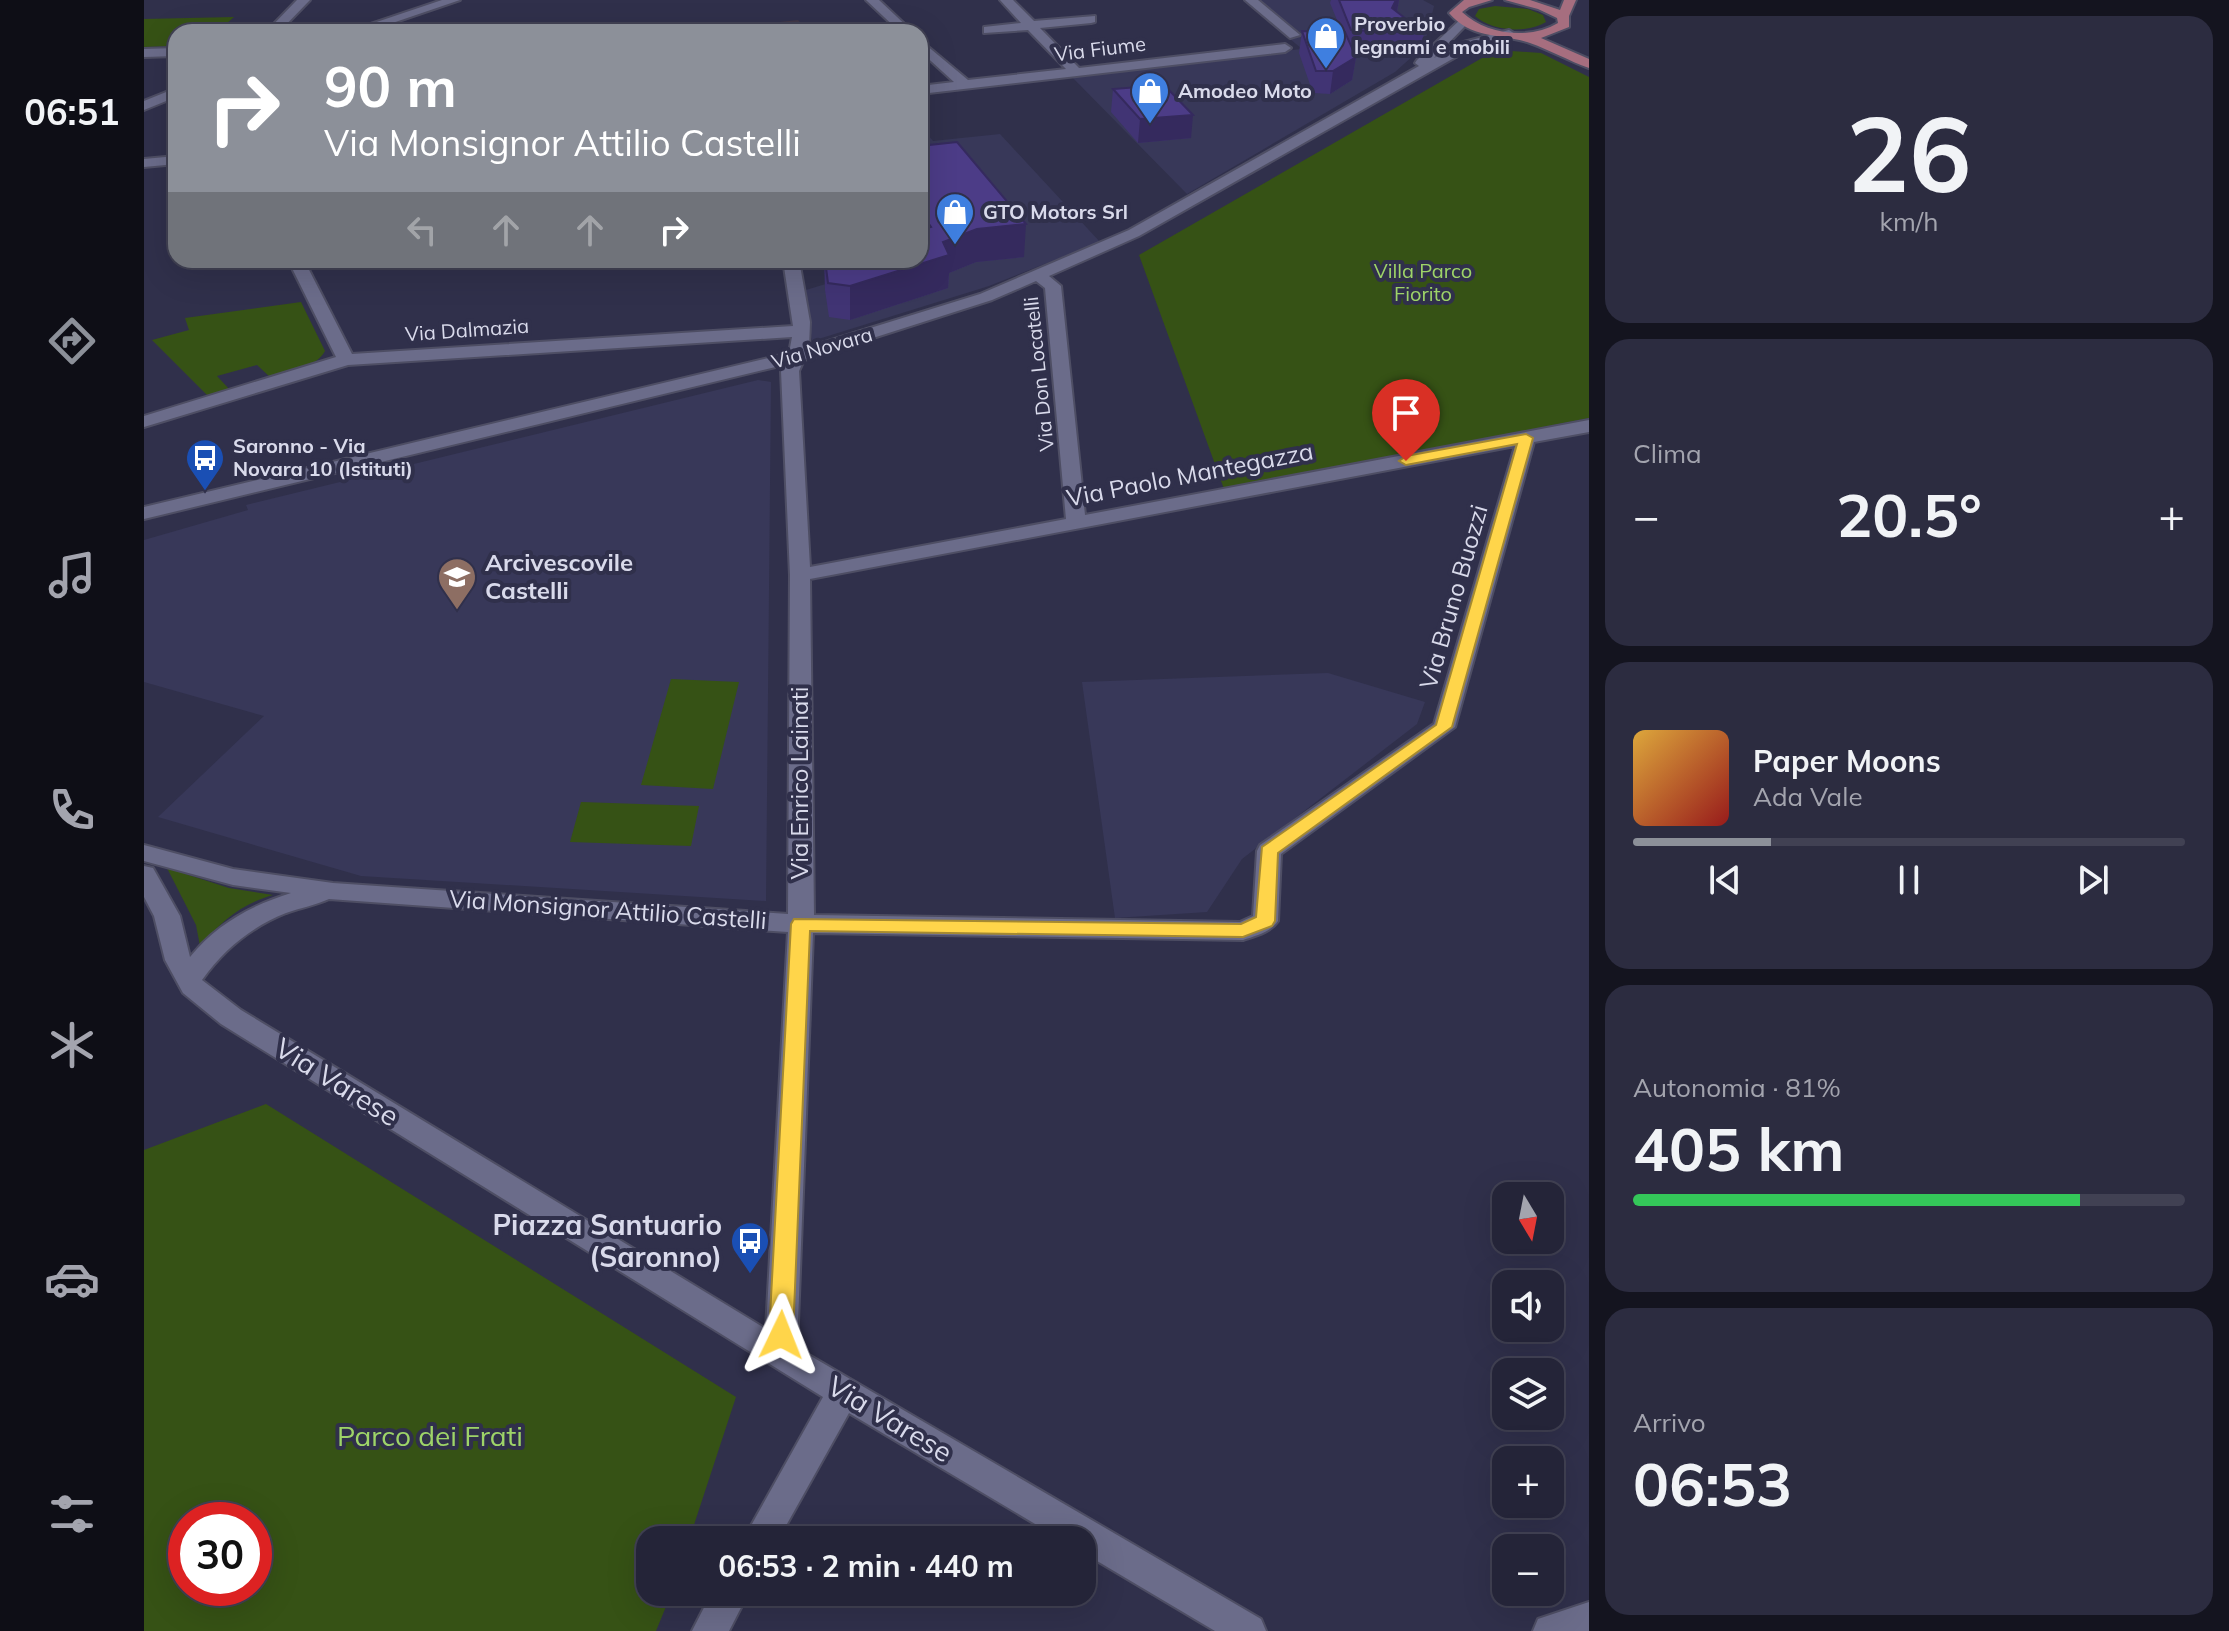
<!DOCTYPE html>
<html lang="it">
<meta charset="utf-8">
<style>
:root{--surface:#242438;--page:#2c2c40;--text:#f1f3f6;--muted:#a3a4ae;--line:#414153;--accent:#8c9099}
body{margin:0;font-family:Mulish,sans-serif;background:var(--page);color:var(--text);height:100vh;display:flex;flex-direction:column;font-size:30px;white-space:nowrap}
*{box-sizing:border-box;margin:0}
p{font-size:26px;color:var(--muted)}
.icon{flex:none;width:44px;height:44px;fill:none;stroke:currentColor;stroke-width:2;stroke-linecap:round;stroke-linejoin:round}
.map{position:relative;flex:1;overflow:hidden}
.panel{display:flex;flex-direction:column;gap:16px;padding:16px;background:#14141f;width:640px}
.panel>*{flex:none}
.guide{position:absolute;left:24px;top:24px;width:760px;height:244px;border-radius:24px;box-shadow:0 8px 32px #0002,0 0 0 2px var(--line);background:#8c9099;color:#fff;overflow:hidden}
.needle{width:52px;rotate:170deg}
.controls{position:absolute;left:1348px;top:1182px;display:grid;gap:16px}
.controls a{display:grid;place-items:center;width:72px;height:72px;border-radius:16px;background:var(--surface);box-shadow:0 8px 32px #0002,0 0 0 2px var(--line);font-size:40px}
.speed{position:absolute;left:24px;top:1502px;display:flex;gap:16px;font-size:40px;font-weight:700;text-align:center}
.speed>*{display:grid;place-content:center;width:104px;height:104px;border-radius:50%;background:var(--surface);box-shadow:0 8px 32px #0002,0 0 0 2px var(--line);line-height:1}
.speed .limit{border:12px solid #d22;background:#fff;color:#111}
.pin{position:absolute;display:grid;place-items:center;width:68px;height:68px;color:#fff;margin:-82px -34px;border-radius:50% 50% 50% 0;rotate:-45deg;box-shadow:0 0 8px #0007}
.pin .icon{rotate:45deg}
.me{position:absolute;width:88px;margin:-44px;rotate:2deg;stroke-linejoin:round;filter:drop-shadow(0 0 6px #0008)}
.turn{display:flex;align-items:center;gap:28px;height:168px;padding:0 24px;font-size:36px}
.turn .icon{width:104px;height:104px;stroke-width:2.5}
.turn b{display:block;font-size:56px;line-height:68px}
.lanes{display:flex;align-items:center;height:76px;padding:0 24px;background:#0003;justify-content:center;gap:40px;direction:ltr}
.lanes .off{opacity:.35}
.big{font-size:60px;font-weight:700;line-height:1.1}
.panel .widget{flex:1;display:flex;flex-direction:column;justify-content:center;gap:12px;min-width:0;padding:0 28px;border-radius:24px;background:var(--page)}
.panel .dial{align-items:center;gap:0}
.dial b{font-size:104px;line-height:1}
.song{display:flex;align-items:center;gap:24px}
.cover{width:96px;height:96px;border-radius:12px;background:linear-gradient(135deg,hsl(40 70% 55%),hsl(0 70% 35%))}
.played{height:8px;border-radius:4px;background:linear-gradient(90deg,var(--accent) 25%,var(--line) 25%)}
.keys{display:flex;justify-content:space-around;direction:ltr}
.heat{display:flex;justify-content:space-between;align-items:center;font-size:44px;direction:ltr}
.charge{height:12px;border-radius:6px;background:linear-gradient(90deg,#34c759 81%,var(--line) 0)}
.trip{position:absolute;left:492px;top:1526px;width:460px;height:80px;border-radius:24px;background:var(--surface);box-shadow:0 8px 32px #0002,0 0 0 2px var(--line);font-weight:700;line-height:80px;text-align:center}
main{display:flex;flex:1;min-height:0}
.dock{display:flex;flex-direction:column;width:144px;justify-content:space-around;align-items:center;background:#0e0e16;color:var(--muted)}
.dock .icon{width:56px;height:56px}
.dock .selected{color:var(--accent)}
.dock b{font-size:36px;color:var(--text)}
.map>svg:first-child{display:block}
</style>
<main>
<nav class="dock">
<b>06:51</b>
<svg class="icon selected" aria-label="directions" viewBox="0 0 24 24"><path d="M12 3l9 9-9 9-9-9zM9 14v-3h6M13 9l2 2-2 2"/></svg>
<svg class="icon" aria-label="music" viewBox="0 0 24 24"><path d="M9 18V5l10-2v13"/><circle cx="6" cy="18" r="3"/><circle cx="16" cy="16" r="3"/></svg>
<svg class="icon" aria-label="phone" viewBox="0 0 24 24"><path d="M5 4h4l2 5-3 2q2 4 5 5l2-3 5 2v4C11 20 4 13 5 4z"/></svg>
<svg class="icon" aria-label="climate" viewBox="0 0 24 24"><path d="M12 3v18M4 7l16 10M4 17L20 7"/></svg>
<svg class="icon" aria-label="car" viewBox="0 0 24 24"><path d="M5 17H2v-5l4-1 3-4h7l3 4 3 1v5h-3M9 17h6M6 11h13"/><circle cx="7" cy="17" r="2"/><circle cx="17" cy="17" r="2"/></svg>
<svg class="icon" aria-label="filters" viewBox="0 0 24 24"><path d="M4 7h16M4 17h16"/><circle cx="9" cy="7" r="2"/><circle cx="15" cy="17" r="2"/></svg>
</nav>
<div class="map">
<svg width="1445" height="1631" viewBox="0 0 1445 1631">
<rect width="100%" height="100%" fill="#30304b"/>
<path fill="#383859" d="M1100 0H1279L1290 6 1280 46 1251 72 1043 194 926 75 1158 49Z
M776 125 789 141 856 134 956 242 845 286 668 341 662 290 760 260H776Z
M614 380 627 382 622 901 217 876 14 817 120 716 0 682V540L104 510 102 505Z
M1184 673 1281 702 1273 724 1098 859 1063 912 971 918 938 682Z"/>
<path fill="#403747" d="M654 20 665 32H588L584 28Z"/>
<path fill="#365215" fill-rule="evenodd" d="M1351 6 1384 9 1399 15 1402 22C1383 34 1347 31 1331 16L1335 9Z
M90 17 73 32H32V46L0 47V19Z
M1352 50 1397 53 1445 77V418L1080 489 995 255Z
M157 302 181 351C172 368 145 372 127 378L113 365 73 376 86 390 65 397 8 340 45 330 41 318Z
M527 679 595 682 569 789 497 785Z
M437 802 555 806 547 846 426 842Z
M23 868 85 888 129 895C97 904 78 921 56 946L52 925Z
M122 1104 592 1397 545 1540H506V1592H528L512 1631H0V1150ZM42 1520H110V1588H42Z"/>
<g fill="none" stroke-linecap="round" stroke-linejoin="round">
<defs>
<path id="minor" d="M153 0H166L135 32H122Z
M298 0H316L222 32H203Z
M722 0H735L769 32H756Z
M856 0H869L890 21 951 16V22L947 23 896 28 935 68 1141 44 1147 48 1141 52 776 94V86L810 82 776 51V40L824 80 922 69 884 30 840 33V27L877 23Z
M1101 0H1114L1156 35 1146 38Z
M1318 18 1324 22 1322 25 1290 58 1316 43 1365 30 1371 34 1326 49 995 236 905 276 917 286 941 515 1445 420V432L1390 442 1311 727 1137 854 1134 921C1127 932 1111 936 1099 940L669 933 653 1348 1117 1619 1122 1631H1071L938 1552V1540H918L705 1413 634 1540H599L679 1397 77 1024 39 993 21 960 10 916 0 897V866L9 868 36 916 46 957C73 924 106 906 147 893L89 885 0 861V845L89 869 189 883 644 914 646 575 637 371 640 365 0 519V507L645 353 648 337 204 365 0 427V416L192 357 144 260H160L208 354 649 326 639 260H655L666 322 665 347 836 294 985 230 1275 66 1271 63 1273 60ZM892 281 901 288 922 519 666 567 655 371 660 360 848 300ZM1371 446 1290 724 1116 845 1113 851 1109 916 1096 922 670 915 666 579ZM185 899 644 932 622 1329 97 1010 58 980C80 949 107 927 142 913 156 908 172 905 185 899Z
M32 48V56L0 57V49Z
M32 88V97L0 110V101Z
M32 156V164L0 167V159Z
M568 1592H605L585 1631H548Z
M1445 1602V1631H1389L1394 1619Z"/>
<path id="major" d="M1320 0H1348L1325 7 1318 12C1342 35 1386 40 1414 23L1413 18 1394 9 1361 0H1386L1416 10 1420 0H1432L1425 16V27L1397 38 1445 59V68C1425 61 1406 50 1386 43 1357 33 1328 40 1305 13Z"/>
</defs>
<use href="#minor" stroke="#4e4e64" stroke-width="4"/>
<use href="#major" stroke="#4e4e64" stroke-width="4"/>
<use href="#minor" fill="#6b6c8a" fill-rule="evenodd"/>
<use href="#major" fill="#a66e7f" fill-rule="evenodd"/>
</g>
<path fill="#413474" d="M1187 0H1255L1253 12 1280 33 1276 53 1208 50 1212 57 1208 80 1186 94 1169 93 1155 53 1158 31 1198 32 1186 3Z
M969 89 1047 138 994 143 967 112Z
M776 146 880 257 832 262 805 273 804 288 706 320 685 317 681 290 680 260H776Z"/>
<path fill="#352a5e" d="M1252 0H1255L1253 11 1245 28 1248 8Z
M1212 57 1208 80 1186 94 1189 71Z
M1049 115 1047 138 994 143 996 119Z
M882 224 880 257 832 262 805 273 804 288 706 320V286L799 242 833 229Z"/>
<path fill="#4c3c87" stroke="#352a5e" stroke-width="2" d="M1195 0H1252L1248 8 1280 33 1207 30Z
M1158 31 1201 32 1212 57 1189 71H1172Z
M1020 85 1049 115 996 119 969 89Z
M813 142 882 224 833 229 799 242 805 255 706 286 684 283 681 260H776V230L787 227 776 211V146Z"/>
<path fill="#ffd54a" stroke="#a68a30" stroke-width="2" d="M1382 434 1389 438 1308 727 1134 853 1131 921 1128 926 1099 937 666 931 649 1335 646 1342 637 1345 629 1342 625 1335 647 924 650 919 1097 924 1112 917 1118 847 1292 725 1373 444 1262 465 1255 461 1262 456Z"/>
<defs>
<symbol id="shop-pin" viewBox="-11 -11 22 30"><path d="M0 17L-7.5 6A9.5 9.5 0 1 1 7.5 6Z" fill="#3f7fe0" stroke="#30304b"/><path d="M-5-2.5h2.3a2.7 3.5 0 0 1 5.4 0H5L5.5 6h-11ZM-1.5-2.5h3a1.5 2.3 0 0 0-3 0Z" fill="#fff"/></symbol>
<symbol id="bus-pin" viewBox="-11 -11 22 30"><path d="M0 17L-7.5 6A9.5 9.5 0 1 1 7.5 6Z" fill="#1a4fb4" stroke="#30304b"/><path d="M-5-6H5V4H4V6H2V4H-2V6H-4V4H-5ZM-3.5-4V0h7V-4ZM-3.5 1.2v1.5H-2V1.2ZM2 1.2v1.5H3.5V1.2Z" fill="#fff"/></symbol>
<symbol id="school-pin" viewBox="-11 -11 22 30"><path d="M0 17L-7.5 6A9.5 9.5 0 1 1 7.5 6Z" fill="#8d6e63" stroke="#30304b"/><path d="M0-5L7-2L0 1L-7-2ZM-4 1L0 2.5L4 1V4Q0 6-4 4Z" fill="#fff"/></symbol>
</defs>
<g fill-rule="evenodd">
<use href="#shop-pin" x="1160" y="14" width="44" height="60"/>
<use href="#shop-pin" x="984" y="69" width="44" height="60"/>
<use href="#shop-pin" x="789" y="190" width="44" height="60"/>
<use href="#bus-pin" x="39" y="436" width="44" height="60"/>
<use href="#school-pin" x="291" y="555" width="44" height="60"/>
<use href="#bus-pin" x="584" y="1219" width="44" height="60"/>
</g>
<g text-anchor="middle" stroke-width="8" stroke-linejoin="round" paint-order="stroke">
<g font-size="20" font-weight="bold" fill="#d9daeb" stroke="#30304b" text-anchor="start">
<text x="1210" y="31">Proverbio<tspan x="1210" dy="23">legnami e mobili</tspan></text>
<text x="1034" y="98">Amodeo Moto</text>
<text x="839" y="219">GTO Motors Srl</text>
<text x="89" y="453">Saronno - Via<tspan x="89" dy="23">Novara 10 (Istituti)</tspan></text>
</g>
<g font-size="20" fill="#d9daeb" stroke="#30304b">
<text transform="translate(956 49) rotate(-7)" y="7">Via Fiume</text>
<text transform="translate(323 330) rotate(-4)" y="7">Via Dalmazia</text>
<text transform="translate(678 348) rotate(-16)" y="7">Via Novara</text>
<text transform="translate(895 374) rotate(-96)" y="7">Via Don Locatelli</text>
</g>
<g font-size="20" fill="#9ed468" stroke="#30304b">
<text x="1279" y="278">Villa Parco<tspan x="1279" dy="23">Fiorito</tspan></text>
</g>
<g font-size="24" fill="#d9daeb" stroke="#30304b">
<text transform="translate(1046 475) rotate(-11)" y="8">Via Paolo Mantegazza</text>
<text transform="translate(1310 597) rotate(-74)" y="8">Via Bruno Buozzi</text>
<text transform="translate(656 783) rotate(-90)" y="8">Via Enrico Lainati</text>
<text transform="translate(464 910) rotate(4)" y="8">Via Monsignor Attilio Castelli</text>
</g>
<g font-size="24" font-weight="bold" fill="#d9daeb" stroke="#30304b" text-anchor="start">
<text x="341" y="571">Arcivescovile<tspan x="341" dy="28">Castelli</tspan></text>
</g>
<g font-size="28" fill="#d9daeb" stroke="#30304b">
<text transform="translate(193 1082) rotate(32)" y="10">Via Varese</text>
<text transform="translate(746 1419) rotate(31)" y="10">Via Varese</text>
</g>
<g font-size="28" font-weight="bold" fill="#d9daeb" stroke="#30304b" text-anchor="end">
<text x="578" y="1235">Piazza Santuario<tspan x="578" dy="32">(Saronno)</tspan></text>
</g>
<g font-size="28" fill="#9ed468" stroke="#30304b">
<text x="286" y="1446">Parco dei Frati</text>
</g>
</g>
</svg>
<div class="controls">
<a><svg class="needle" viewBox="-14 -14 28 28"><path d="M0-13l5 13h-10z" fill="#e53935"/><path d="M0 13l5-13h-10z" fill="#a3a4ae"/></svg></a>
<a><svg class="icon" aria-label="sound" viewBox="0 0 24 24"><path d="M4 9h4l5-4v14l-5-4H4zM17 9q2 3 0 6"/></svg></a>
<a><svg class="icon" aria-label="layers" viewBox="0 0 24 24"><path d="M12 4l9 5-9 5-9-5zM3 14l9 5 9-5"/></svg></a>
<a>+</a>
<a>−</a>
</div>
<div class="speed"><div class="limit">30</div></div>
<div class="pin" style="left:1262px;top:461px;background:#d93025"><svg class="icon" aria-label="arrive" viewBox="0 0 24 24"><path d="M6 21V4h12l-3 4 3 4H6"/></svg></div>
<svg class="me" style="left:637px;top:1335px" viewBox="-20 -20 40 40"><path d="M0-17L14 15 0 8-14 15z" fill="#ffd54a" stroke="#fff" stroke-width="4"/></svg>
<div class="trip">06:53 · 2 min · 440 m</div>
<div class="guide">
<div class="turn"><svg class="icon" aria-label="right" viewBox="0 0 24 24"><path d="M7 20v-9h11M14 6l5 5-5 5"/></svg><div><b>90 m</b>Via Monsignor Attilio Castelli</div></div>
<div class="lanes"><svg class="icon off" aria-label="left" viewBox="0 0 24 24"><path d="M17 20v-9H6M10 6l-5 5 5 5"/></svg><svg class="icon off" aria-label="ahead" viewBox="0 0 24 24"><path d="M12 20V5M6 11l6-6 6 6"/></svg><svg class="icon off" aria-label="ahead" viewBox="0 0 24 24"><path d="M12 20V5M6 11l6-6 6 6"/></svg><svg class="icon" aria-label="right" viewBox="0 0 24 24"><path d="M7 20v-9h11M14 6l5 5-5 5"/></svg></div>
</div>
</div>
<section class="panel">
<div class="widget dial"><b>26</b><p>km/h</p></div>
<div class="widget"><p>Clima</p>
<div class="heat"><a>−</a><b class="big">20.5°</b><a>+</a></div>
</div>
<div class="widget">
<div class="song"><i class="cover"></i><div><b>Paper Moons</b><p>Ada Vale</p></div></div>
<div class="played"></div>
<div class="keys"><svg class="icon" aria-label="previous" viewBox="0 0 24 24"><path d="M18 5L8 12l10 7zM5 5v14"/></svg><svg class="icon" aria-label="pause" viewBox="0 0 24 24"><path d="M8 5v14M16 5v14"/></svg><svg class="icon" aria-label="next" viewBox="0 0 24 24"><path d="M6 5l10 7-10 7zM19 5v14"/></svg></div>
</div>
<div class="widget"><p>Autonomia · 81%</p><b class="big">405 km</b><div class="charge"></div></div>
<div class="widget"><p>Arrivo</p><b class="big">06:53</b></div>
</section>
</main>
